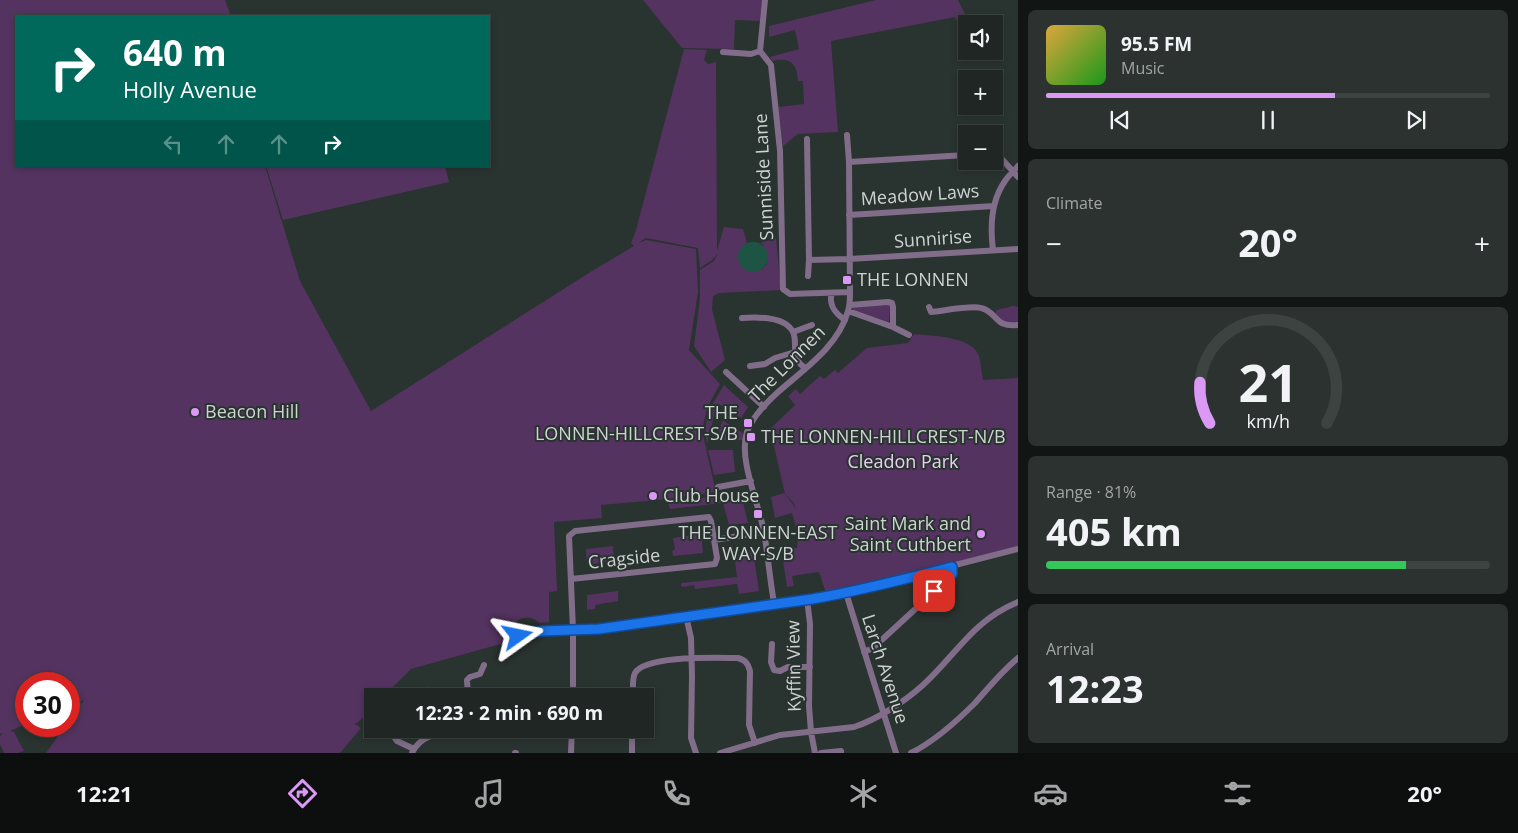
<!DOCTYPE html>
<meta charset="utf-8">
<style>
:root{--surface:#1f2623;--page:#2c3230;--text:#f1f3f6;--muted:#a1a5a6;--line:#3c4341;--accent:#db99f5}
body{margin:0;font-family:"Open Sans",sans-serif;background:var(--page);color:var(--text);height:100vh;display:flex;flex-direction:column;font-size:19px;white-space:nowrap}
*{box-sizing:border-box;margin:0}
p{font-size:16px;color:var(--muted)}
.icon{flex:none;width:28px;height:28px;fill:none;stroke:currentColor;stroke-width:2;stroke-linecap:round;stroke-linejoin:round}
.map{position:relative;flex:1;overflow:hidden}
.sheet{display:flex;flex-direction:column;gap:10px;padding:10px;background:#111513;width:500px}
.sheet>*{flex:none}
.hud{position:absolute;left:15px;top:15px;width:475px;height:152px;border-radius:0px;box-shadow:0 2px 8px #0003,0 0 0 1px var(--line);background:#00695c;color:#fff;overflow:hidden}
.buttons{position:absolute;left:958px;top:15px;display:grid;gap:10px}
.buttons a{display:grid;place-items:center;width:45px;height:45px;border-radius:0px;background:var(--surface);box-shadow:0 2px 8px #0003,0 0 0 1px var(--line);font-size:25px}
.speed{position:absolute;left:15px;top:672px;display:flex;gap:10px;font-size:25px;font-weight:700;text-align:center}
.speed>*{display:grid;place-content:center;width:65px;height:65px;border-radius:50%;background:var(--surface);box-shadow:0 2px 8px #0003,0 0 0 1px var(--line);line-height:1}
.speed .limit{border:8px solid #d22;background:#fff;color:#111}
.pin{position:absolute;display:grid;place-items:center;width:42px;height:42px;color:#fff;margin:-21px;border-radius:10px;box-shadow:0 2px 8px #0006}
.me{position:absolute;width:55px;margin:-28px;rotate:78deg;stroke-linejoin:round;filter:drop-shadow(0 0 4px #0008)}
.turn{display:flex;align-items:center;gap:18px;height:105px;padding:0 25px;font-size:22px}
.turn .icon{width:65px;height:65px;stroke-width:2.5}
.turn b{display:block;font-size:35px;line-height:42px}
.lanes{display:flex;align-items:center;height:48px;padding:0 25px;background:#0003;justify-content:center;gap:25px;direction:ltr}
.lanes .off{opacity:.35}
.big{font-size:38px;font-weight:700;line-height:1.1}
.sheet .widget{flex:1;display:flex;flex-direction:column;justify-content:center;gap:8px;min-width:0;padding:0 18px;border-radius:8px;background:var(--page)}
.sheet .dial{align-items:center;gap:0}
.dial svg{height:130px;overflow:visible;fill:none;stroke:var(--line);stroke-width:7;stroke-linecap:round;text-anchor:middle}
.dial text{fill:var(--text);stroke:none}
.song{display:flex;align-items:center;gap:15px}
.cover{width:60px;height:60px;border-radius:8px;background:linear-gradient(135deg,hsl(40 70% 55%),hsl(120 70% 35%))}
.played{height:5px;border-radius:2px;background:linear-gradient(90deg,var(--accent) 65%,var(--line) 65%)}
.keys{display:flex;justify-content:space-around;direction:ltr}
.heat{display:flex;justify-content:space-between;align-items:center;font-size:28px;direction:ltr}
.charge{height:8px;border-radius:4px;background:linear-gradient(90deg,#34c759 81%,var(--line) 0)}
.trip{position:absolute;left:364px;top:688px;width:290px;height:50px;border-radius:0px;background:var(--surface);box-shadow:0 2px 8px #0003,0 0 0 1px var(--line);font-weight:700;line-height:50px;text-align:center}
.tabs{display:flex;height:80px;justify-content:space-around;align-items:center;background:#0c0f0e;color:var(--muted)}
.tabs .icon{width:35px;height:35px}
.tabs .selected{color:var(--accent)}
.tabs b{font-size:22px;color:var(--text)}
main{display:flex;flex:1;min-height:0}
.map>svg:first-child{display:block}
</style>
<main>
<div class="map">
<svg width="1018" height="753" viewBox="0 0 1018 753">
<rect width="100%" height="100%" fill="#29332f"/>
<path fill="#543360" d="M0 0H225L231 16H16V166H265L300 281 371 411 592 271 634 246 631 243 636 230 684 49 707 50 704 60 708 64 716 62 717 251 724 227 743 229 747 243 741 248 761 270 767 264 763 245 760 243 776 238 781 290 719 293 713 296 712 309 725 360 711 372 694 346 700 298V270L714 261 718 253 712 260 700 268 698 248 646 238 638 243 646 240 696 249 698 292 689 350 720 384 707 408 702 431 716 492 669 499 601 505 602 518 554 522 557 591 549 592V622L540 623C532 617 525 615 516 622L515 634 504 636V643L411 669 384 696H372V709L357 723H354L361 728 340 753H46L65 726H69V721L84 700 69 706V684H26V724L10 731 14 732 24 751 18 753H4L0 744V736L3 733 0 734Z
M643 0H762L760 21 735 20 734 49 682 48Z
M876 0H958L970 24H966V36L962 32 955 17 831 41 838 132 798 134 783 146 778 107 804 104 803 81H798C797 63 790 57 772 61L770 57 799 49 795 30 769 37V26Z
M266 166H445L449 182 283 220Z
M890 305 889 322 852 310 853 307Z
M1013 306 1018 307V323H1007L994 315 997 310Z
M914 334C931 336 973 336 979 356 981 363 981 372 983 380L1018 378V546L964 562 845 591 826 593 814 557 819 572 792 576 794 586 787 587 781 547 797 548 798 535 792 513 775 518 771 497 784 493 792 503 796 509 793 502 785 494 770 429 795 405 788 396 796 389 800 394 820 376 824 379 835 370 838 373 867 348 908 343Z
M724 385 748 407 741 418 721 405 715 412 707 444C702 417 711 407 724 385Z
M722 420 743 433 742 440H717Z
M708 450H733L735 472 714 475Z
M722 495 723 501 742 498 748 523 729 525 723 503 670 509 668 503Z
M701 534 703 553 673 556 672 551 675 549 673 538Z
M613 546 614 561 587 565 586 549Z
M753 550 759 591 739 594 737 584 695 589 694 585 684 587 681 586V583L737 577 734 554Z
M618 591V601L595 605V609L587 610V595Z"/>
<path fill="#1d5443" d="M738 257a15 15 0 1 1 30 0a15 15 0 1 1-30 0Z"/>
<g fill="none" stroke-linecap="round" stroke-linejoin="round">
<path stroke="#816d89" stroke-width="6" d="M765 0 760 51 771 65 780 151 783 289 790 294 850 292
M723 52 751 54 760 51
M990 131V134
M807 139 809 260 849 259 1018 249
M994 146 1000 157 1018 177
M849 162 966 155
M849 215 994 206
M993 250C990 227 991 201 1005 181 1008 176 1014 171 1018 166
M808 276 809 260
M832 293C828 305 835 313 845 320
M929 307 931 312C943 311 971 305 981 308 998 312 994 328 1018 325
M848 311 893 327V307L892 303 888 302 850 305
M742 318C757 317 785 316 793 332 797 340 793 351 797 359 799 363 802 366 805 368
M893 327 909 335
M793 332 812 325
M750 366 765 364 775 358 795 352
M726 372 764 407
M718 487 751 481
M714 540 764 532
M571 579 715 564 717 558 711 521 709 517 575 531 569 536 573 630V696
M846 593 896 753
M807 599 810 624 809 706 811 732 815 753
M774 603C770 580 768 556 764 532 759 504 738 459 747 432 752 417 766 403 777 393 804 369 838 347 848 311 850 305 850 299 850 292L849 162 847 135
M686 616 691 638 692 676 691 738 696 753
M518 636 544 631 599 629 846 593 1018 549
M772 644 771 662 774 670 780 671 788 667H810
M864 652 873 648 949 578 953 573 952 567
M424 696 428 690
M468 696 467 680 470 677 480 674 484 665
M523 696 525 692 531 691
M633 696C633 689 632 679 635 673 646 655 717 658 738 658 745 660 748 663 750 671L749 725 755 743
M389 729 397 741 414 749
M412 753C421 733 443 733 462 729
M515 753H516
M571 753 572 729
M632 753V729
M720 753 780 735 854 727C878 719 904 702 923 685 957 654 972 621 1018 602
M821 753 841 751V753
M911 753C935 741 956 722 975 703 989 687 1002 671 1018 658"/>
</g>
<g fill="none" stroke-linecap="round" stroke-linejoin="round">
<defs>
<path id="route" d="M518 636 542 631 599 629 812 599C859 591 905 579 952 567V574L934 591"/>
</defs>
<use href="#route" stroke="#114b97" stroke-width="12"/>
<use href="#route" stroke="#1a73e8" stroke-width="9"/>
</g>
<g fill="#db99f5" stroke="#29332f" stroke-width="2">
<rect x="842" y="275" width="10" height="10" rx="2.5"/>
<circle cx="195" cy="412" r="5"/>
<rect x="743" y="418" width="10" height="10" rx="2.5"/>
<rect x="746" y="432" width="10" height="10" rx="2.5"/>
<circle cx="653" cy="496" r="5"/>
<rect x="753" y="509" width="10" height="10" rx="2.5"/>
<circle cx="981" cy="534" r="5"/>
</g>
<g text-anchor="middle" stroke-width="4" stroke-linejoin="round" paint-order="stroke">
<g font-size="18" fill="#cdd3d1" stroke="#29332f">
<text transform="translate(764 177) rotate(-93)" y="6">Sunniside Lane</text>
<text transform="translate(920 195) rotate(-4)" y="6">Meadow Laws</text>
<text transform="translate(933 239) rotate(-4)" y="6">Sunnirise</text>
<text transform="translate(787 364) rotate(-45)" y="6">The Lonnen</text>
<text transform="translate(624 559) rotate(-6)" y="6">Cragside</text>
<text transform="translate(794 666) rotate(-91)" y="6">Kyffin View</text>
<text transform="translate(885 669) rotate(72)" y="6">Larch Avenue</text>
</g>
<g font-size="18" fill="#cdd3d1" stroke="#29332f" text-anchor="start">
<text x="857" y="286">THE LONNEN</text>
<text x="205" y="418">Beacon Hill</text>
<text x="738" y="419" text-anchor="end">THE<tspan x="738" dy="21">LONNEN-HILLCREST-S/B</tspan></text>
<text x="761" y="443">THE LONNEN-HILLCREST-N/B</text>
<text x="663" y="502">Club House</text>
<text x="971" y="530" text-anchor="end">Saint Mark and<tspan x="971" dy="21">Saint Cuthbert</tspan></text>
<text x="758" y="539" text-anchor="middle">THE LONNEN-EAST<tspan x="758" dy="21">WAY-S/B</tspan></text>
</g>
<g font-size="18" fill="#e9cff3" stroke="#29332f">
<text x="903" y="468">Cleadon Park</text>
</g>
</g>
</svg>
<div class="buttons">
<a><svg class="icon" aria-label="sound" viewBox="0 0 24 24"><path d="M4 9h4l5-4v14l-5-4H4zM17 9q2 3 0 6"/></svg></a>
<a>+</a>
<a>−</a>
</div>
<div class="speed"><div class="limit">30</div></div>
<div class="pin" style="left:934px;top:591px;background:#d93025"><svg class="icon" aria-label="arrive" viewBox="0 0 24 24"><path d="M6 21V4h12l-3 4 3 4H6"/></svg></div>
<svg class="me" style="left:518px;top:636px" viewBox="-20 -20 40 40"><path d="M0-17L14 15 0 8-14 15z" fill="#1a73e8" stroke="#fff" stroke-width="4"/></svg>
<div class="trip">12:23 · 2 min · 690 m</div>
<div class="hud">
<div class="turn"><svg class="icon" aria-label="right" viewBox="0 0 24 24"><path d="M7 20v-9h11M14 6l5 5-5 5"/></svg><div><b>640 m</b>Holly Avenue</div></div>
<div class="lanes"><svg class="icon off" aria-label="left" viewBox="0 0 24 24"><path d="M17 20v-9H6M10 6l-5 5 5 5"/></svg><svg class="icon off" aria-label="ahead" viewBox="0 0 24 24"><path d="M12 20V5M6 11l6-6 6 6"/></svg><svg class="icon off" aria-label="ahead" viewBox="0 0 24 24"><path d="M12 20V5M6 11l6-6 6 6"/></svg><svg class="icon" aria-label="right" viewBox="0 0 24 24"><path d="M7 20v-9h11M14 6l5 5-5 5"/></svg></div>
</div>
</div>
<section class="sheet">
<div class="widget">
<div class="song"><i class="cover"></i><div><b>95.5 FM</b><p>Music</p></div></div>
<div class="played"></div>
<div class="keys"><svg class="icon" aria-label="previous" viewBox="0 0 24 24"><path d="M18 5L8 12l10 7zM5 5v14"/></svg><svg class="icon" aria-label="pause" viewBox="0 0 24 24"><path d="M8 5v14M16 5v14"/></svg><svg class="icon" aria-label="next" viewBox="0 0 24 24"><path d="M6 5l10 7-10 7zM19 5v14"/></svg></div>
</div>
<div class="widget"><p>Climate</p>
<div class="heat"><a>−</a><b class="big">20°</b><a>+</a></div>
</div>
<div class="widget dial"><svg viewBox="0 0 100 80">
<path d="M14 69A42 42 0 1 1 86 69"/>
<path d="M14 69A42 42 0 0 1 8 44" stroke="#db99f5"/>
<text x="50" y="56" font-size="32" font-weight="700">21</text>
<text x="50" y="72" font-size="11">km/h</text>
</svg></div>
<div class="widget"><p>Range · 81%</p><b class="big">405 km</b><div class="charge"></div></div>
<div class="widget"><p>Arrival</p><b class="big">12:23</b></div>
</section>
</main>
<nav class="tabs">
<b>12:21</b>
<svg class="icon selected" aria-label="directions" viewBox="0 0 24 24"><path d="M12 3l9 9-9 9-9-9zM9 14v-3h6M13 9l2 2-2 2"/></svg>
<svg class="icon" aria-label="music" viewBox="0 0 24 24"><path d="M9 18V5l10-2v13"/><circle cx="6" cy="18" r="3"/><circle cx="16" cy="16" r="3"/></svg>
<svg class="icon" aria-label="phone" viewBox="0 0 24 24"><path d="M5 4h4l2 5-3 2q2 4 5 5l2-3 5 2v4C11 20 4 13 5 4z"/></svg>
<svg class="icon" aria-label="climate" viewBox="0 0 24 24"><path d="M12 3v18M4 7l16 10M4 17L20 7"/></svg>
<svg class="icon" aria-label="car" viewBox="0 0 24 24"><path d="M5 17H2v-5l4-1 3-4h7l3 4 3 1v5h-3M9 17h6M6 11h13"/><circle cx="7" cy="17" r="2"/><circle cx="17" cy="17" r="2"/></svg>
<svg class="icon" aria-label="filters" viewBox="0 0 24 24"><path d="M4 7h16M4 17h16"/><circle cx="9" cy="7" r="2"/><circle cx="15" cy="17" r="2"/></svg>
<b>20°</b>
</nav>
